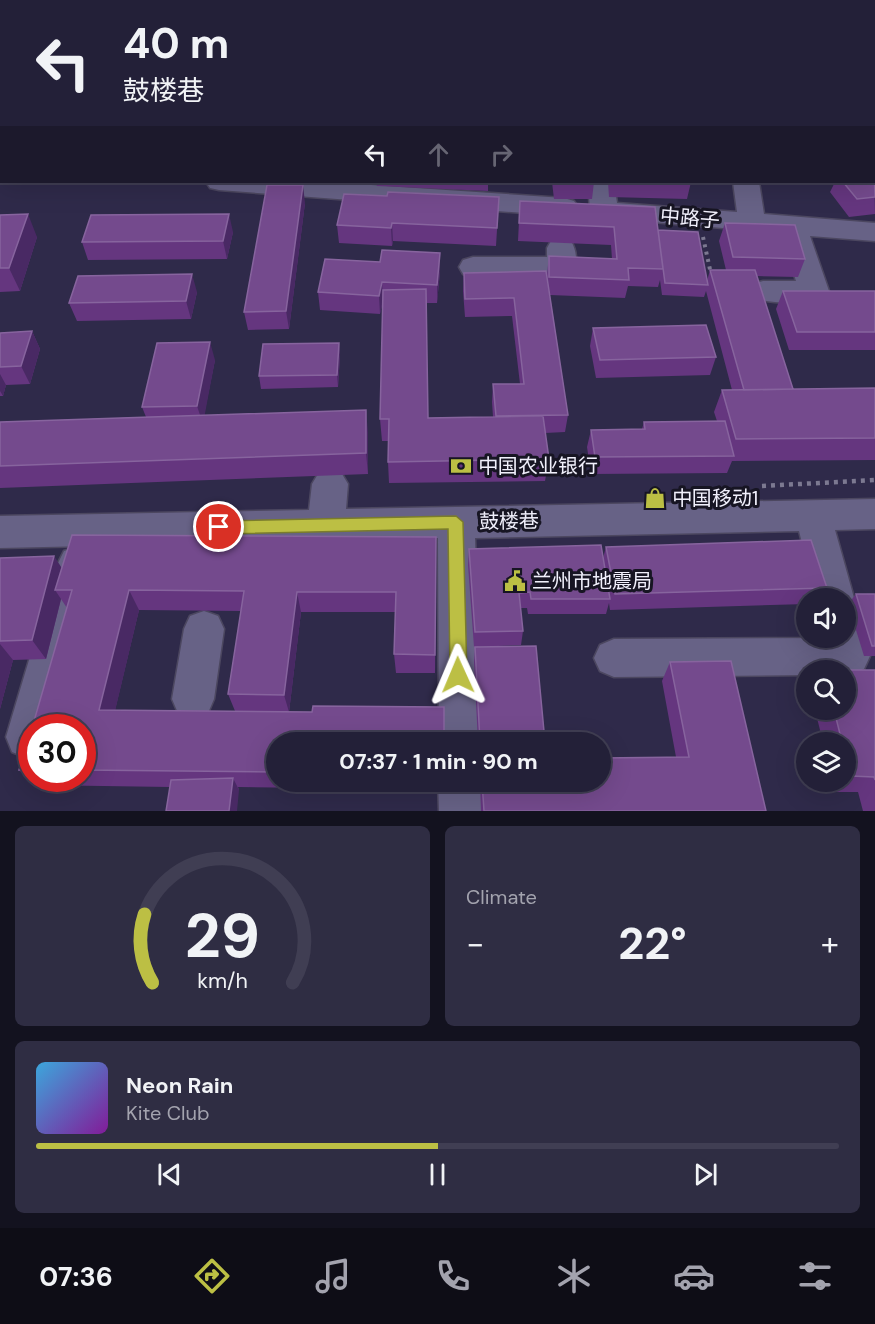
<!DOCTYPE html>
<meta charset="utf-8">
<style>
:root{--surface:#232038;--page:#2f2d43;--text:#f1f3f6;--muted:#a3a3ae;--line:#403e53;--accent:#bcbf44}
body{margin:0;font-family:"DM Sans","Noto Sans SC",sans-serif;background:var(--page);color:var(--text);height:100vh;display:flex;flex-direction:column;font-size:22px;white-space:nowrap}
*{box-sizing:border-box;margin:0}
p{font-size:20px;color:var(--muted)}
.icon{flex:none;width:33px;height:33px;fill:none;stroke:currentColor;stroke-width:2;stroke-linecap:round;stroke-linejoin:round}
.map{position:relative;height:811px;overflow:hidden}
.side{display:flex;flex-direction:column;gap:15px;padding:15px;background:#13121f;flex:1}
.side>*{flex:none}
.guide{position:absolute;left:0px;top:0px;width:876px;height:183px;box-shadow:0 6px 24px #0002,0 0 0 2px var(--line);background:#232038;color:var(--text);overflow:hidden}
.tools{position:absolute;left:796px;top:588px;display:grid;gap:12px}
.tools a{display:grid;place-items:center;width:60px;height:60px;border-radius:50%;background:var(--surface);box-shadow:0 6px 24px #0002,0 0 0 2px var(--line);font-size:30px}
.speed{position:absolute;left:18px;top:714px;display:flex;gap:12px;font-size:30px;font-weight:700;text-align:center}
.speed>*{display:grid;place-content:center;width:78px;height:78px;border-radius:50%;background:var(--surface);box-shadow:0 6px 24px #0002,0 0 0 2px var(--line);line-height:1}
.speed .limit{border:9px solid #d22;background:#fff;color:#111}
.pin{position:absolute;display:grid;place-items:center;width:51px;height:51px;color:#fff;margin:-26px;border:3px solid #fff;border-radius:50%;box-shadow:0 2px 6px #0007}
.me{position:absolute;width:66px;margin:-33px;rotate:359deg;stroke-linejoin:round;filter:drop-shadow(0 0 4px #0008)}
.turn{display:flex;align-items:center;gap:21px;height:126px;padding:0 24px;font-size:27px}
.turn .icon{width:78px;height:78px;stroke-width:2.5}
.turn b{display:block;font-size:42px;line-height:51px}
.lanes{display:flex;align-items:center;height:57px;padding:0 24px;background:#0003;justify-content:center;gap:30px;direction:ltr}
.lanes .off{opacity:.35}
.big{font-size:45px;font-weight:700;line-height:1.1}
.side .tile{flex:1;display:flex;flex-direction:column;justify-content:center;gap:9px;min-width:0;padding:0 21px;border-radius:9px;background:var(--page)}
.side .dial{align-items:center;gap:0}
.dial svg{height:156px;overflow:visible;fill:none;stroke:var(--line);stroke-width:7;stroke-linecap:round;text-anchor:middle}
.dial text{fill:var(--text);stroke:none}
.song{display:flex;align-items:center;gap:18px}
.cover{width:72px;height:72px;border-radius:9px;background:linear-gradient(135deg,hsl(200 70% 55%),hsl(290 70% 35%))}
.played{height:6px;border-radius:3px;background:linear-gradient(90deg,var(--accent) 50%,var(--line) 50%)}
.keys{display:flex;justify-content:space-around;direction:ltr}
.heat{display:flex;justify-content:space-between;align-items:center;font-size:33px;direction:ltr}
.side .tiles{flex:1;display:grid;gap:15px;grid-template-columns:1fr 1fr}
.tile:last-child{grid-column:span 2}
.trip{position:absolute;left:266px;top:732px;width:345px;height:60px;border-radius:30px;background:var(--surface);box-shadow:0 6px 24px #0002,0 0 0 2px var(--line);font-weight:700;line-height:60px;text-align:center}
.dock{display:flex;height:96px;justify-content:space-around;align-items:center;background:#0e0d16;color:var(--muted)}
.dock .icon{width:42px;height:42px}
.dock .on{color:var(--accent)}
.dock b{font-size:27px;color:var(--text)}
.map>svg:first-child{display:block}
</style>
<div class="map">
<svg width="875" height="811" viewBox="0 0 875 811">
<rect width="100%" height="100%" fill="#2f2a4a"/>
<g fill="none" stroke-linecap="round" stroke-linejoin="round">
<defs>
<path id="minor" d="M0 0H12L2 2 0 8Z
M438 0H460L438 2Z
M649 0H671V2H650Z
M0 155H2V171H0Z
M206 182H326L564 198 574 201 578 207 574 213 564 216 219 190 210 188Z
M588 182H614L617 203 737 212 733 182H759L764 214 875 223V241L810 236 829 291 824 298C804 304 773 304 753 298L748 291 753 284 763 281H796L781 233 594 217 590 211Z
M561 239 571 241C577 251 578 264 572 274L562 277H473L463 274 459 267 463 260 473 257H547V248L551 241Z
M330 470 342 474 348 484 346 509 875 499V529L835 530 854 598 846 611V598H816L799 531 475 538 481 742H439L438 538 0 548V516L309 510 312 484 318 474Z
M77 547 90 551 96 563 51 728H32V756L27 758 12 752 6 737 58 563 64 551Z
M204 611 218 616 224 629 214 699 208 713 193 719 178 713 172 699 184 629 190 616Z
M846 620 859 625 870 656 864 669 846 675V670H807V675L614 677 600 671 594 658 600 645 614 639 846 638Z
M438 782H482L483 811H439Z"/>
<path id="major" d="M110 0H168L169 2H112Z
M813 0H835V2H813Z
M838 0H860V2H839Z
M0 2H2V14H0Z
M874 30 875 31V45H874Z
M874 63H875V78H874Z"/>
</defs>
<use href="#minor" stroke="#4c4760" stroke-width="3"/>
<use href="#major" stroke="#4c4760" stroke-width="3"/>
<path stroke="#7c7991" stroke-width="3" stroke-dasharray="2 3" stroke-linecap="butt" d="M495 0 528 2"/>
<path stroke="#7c7991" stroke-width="4" stroke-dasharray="3 4.5" stroke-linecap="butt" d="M703 237 711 274"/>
<path stroke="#7c7991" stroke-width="4.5" stroke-dasharray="4 5" stroke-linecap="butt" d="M762 486 875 480"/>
<use href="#minor" fill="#676286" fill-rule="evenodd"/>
<use href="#major" fill="#a16343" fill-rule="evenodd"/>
</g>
<path fill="#65367f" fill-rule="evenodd" d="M874 155 875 214 849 217 830 192 835 182H874Z
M376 182H524V184L488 183V191L377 186Z
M552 182H594L592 199H554Z
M608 182H705V183L691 182 687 199 609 197Z
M387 196 499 197 496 246 393 241 392 246 339 243 337 225Z
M520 201 658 231 707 281 710 270H726L719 241 725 223 805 259 798 277 756 276 793 389 875 388V460L732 461 727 473 591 474 587 447 591 430 642 429 644 422 717 421 714 412 722 390H732L706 291 704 297 662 295 660 280 658 287 628 286 625 298 550 295 568 415 565 432 545 433 549 459 545 481 389 483 388 462V441H382L380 419 383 300 380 314 320 310 318 292 380 262 440 271 437 303H426L428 418 493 417 492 402 493 384H520L512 316 465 317 463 291 464 273 547 274 549 256 612 259 611 245 518 241Z
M305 203 289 329 248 330 244 312Z
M0 215 37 237 20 291 0 292Z
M233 232 227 259 88 260 82 242Z
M783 291H875V350H789L776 309Z
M197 292 191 319 77 321 69 303Z
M593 328 716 357 710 375 596 378 590 346Z
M32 331 40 349 30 384 6 385 3 396H0V333Z
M339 343 340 355 338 387 261 389 259 376Z
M215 360 204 415 368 432V474L0 488V422L146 417 142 407Z
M436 537 435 673H396L394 654 396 612H301L289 712H312L444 707 276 742V782H444V783L315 782 314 788 238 787 239 790 170 787 35 785 19 770 32 728V778H82V728L67 608 61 599 46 659 13 660 0 709V558L62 568ZM139 610 241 611 228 694 235 711 115 710Z
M606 547 827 588 820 598H807V604L610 610 609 603 606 614H528L527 608H520L523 631 521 645 474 647 468 565 469 549 603 558Z
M856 594H875V656H864L848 604Z
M475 647 545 742H478L474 662Z
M670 662 766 811H481L480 782H600L676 757 662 681Z
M822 670H875V811H863L858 792H836L833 782H846V742H823L815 710H846V670Z"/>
<path fill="#492964" d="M2 114V151L1 153 0 150V118Z
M303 185 305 203 289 329 286 311Z
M28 214 37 237 20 291 9 268Z
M229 214 233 232 227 259 223 241Z
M392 223 393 241 392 246 391 228Z
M440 253V271L437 303V285Z
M192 274 197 292 191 319 186 301Z
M382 282 383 300 380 314 379 296Z
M32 331 40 349 30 384 21 366Z
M210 342 215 360 203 424 197 406Z
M339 343 340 355 338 387 337 375Z
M0 374 6 385 3 396 0 391Z
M366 410 368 432V474L366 453Z
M54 556 67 576 55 590 61 599 46 659 32 640Z
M129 590 139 610 111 728 99 710Z
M297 592 301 612 289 712 284 695Z
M0 644 13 660 0 709Z
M233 778 239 790 237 811H229Z"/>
<path fill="#744a8d" stroke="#87649e" stroke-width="1.5" d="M0 24H2V84H0V37L1 35H0Z
M0 86H2V114L0 118Z
M874 170 875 197 857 199 843 182H874Z
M267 185H303L286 311 244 312Z
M388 192 499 197 497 228 392 223 391 228 337 225 344 194 387 196Z
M520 201 655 207 663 269 628 268 629 280 549 277V256L617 259 614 227 519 223Z
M28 214 9 268H0V215Z
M229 214 223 241 82 242 91 215Z
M725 223 795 225 805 259 733 257Z
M658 230 698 232 708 285 665 283Z
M382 250 440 253 437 285 382 282 379 296 318 292 325 259 380 262Z
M710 270H755L793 389 744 390Z
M546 271 568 415 496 416 493 384H524L514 298 465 299 464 273Z
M192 274 186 301 69 303 78 276Z
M426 289 428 418 543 416 549 459 388 462 389 419H380L383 290Z
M783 291H875V332H797Z
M706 325 716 357 600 360 593 328Z
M32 331 21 366 0 367V333Z
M210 342 197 406 142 407 157 343Z
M339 343 337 375 259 376 263 344Z
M875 388V438L736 439 722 390Z
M366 410V453L0 466V422Z
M725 421 734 456 595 457 591 430 645 429 644 422Z
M72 535 436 537 435 655 394 654 396 592H297L284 695 228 694 244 591 129 590 99 710 312 712 313 706 444 707V742H276V772L82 770V728H32L72 590H55Z
M811 540 827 588 615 594 606 547Z
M601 545 610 599H531L530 592 519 593 523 631 475 632 469 549Z
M54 556 32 640 0 641V558Z
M856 594H875V646H872Z
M536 646 545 742H480L475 647Z
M731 661 766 811H484L482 782H600V758L689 757 670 662Z
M823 670H875V780L874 777 851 776 846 756V742H842L834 710H846V670Z
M32 728V770H19Z
M233 778 229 811H166L171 780Z"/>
<path fill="#bcbf44" stroke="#7a7c2c" stroke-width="1.5" d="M456 516 463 522 467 675 464 681 458 684 452 681 450 675 448 529 219 534 212 527 219 521Z"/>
<defs>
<symbol id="bank-bare" viewBox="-9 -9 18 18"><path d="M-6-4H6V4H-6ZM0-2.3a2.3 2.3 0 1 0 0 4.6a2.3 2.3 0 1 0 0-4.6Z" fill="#bcbf44" stroke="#171523" stroke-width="2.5" paint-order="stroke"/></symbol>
<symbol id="shop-bare" viewBox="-9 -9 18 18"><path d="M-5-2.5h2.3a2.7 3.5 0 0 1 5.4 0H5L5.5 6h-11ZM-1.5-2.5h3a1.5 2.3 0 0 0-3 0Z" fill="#bcbf44" stroke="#171523" stroke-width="2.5" paint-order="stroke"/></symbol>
<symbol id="civic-bare" viewBox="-9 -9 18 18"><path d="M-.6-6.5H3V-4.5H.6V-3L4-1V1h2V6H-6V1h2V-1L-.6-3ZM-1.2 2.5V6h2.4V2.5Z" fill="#bcbf44" stroke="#171523" stroke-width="2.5" paint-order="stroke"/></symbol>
</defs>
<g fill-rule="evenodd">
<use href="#bank-bare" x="446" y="451" width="30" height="30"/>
<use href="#shop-bare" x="640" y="483" width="30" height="30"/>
<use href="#civic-bare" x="500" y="566" width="30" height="30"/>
</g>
<g text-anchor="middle" stroke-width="6" stroke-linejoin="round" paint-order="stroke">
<g font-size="20" fill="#f1f0fc" stroke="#171523">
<text transform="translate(690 218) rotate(5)" y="7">中路子</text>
<text transform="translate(509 521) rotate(-1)" y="7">鼓楼巷</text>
</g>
<g font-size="20" fill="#f1f0fc" stroke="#171523" text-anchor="start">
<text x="478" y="473">中国农业银行</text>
<text x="672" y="505">中国移动1</text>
<text x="532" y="588">兰州市地震局</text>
</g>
</g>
</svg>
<div class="tools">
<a><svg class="icon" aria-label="sound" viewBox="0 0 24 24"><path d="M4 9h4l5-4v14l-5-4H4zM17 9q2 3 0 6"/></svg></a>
<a><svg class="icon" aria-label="search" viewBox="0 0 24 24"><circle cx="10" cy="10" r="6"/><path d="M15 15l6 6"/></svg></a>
<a><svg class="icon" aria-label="layers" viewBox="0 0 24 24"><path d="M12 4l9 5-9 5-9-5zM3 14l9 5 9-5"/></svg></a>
</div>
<div class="speed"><div class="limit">30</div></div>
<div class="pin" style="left:219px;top:527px;background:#d93025"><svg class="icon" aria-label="arrive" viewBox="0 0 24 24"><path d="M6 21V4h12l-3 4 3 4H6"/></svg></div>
<svg class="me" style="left:458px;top:675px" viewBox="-20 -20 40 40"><path d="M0-17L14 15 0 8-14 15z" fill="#bcbf44" stroke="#fff" stroke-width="4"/></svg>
<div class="trip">07:37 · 1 min · 90 m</div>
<div class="guide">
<div class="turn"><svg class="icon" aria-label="left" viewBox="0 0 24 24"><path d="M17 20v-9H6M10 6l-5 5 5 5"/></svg><div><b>40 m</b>鼓楼巷</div></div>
<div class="lanes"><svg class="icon" aria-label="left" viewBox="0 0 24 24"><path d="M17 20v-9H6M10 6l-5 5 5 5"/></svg><svg class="icon off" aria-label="ahead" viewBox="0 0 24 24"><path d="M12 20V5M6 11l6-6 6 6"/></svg><svg class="icon off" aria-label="right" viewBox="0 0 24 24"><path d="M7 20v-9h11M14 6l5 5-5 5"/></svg></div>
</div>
</div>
<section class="side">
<div class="tiles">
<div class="tile dial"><svg viewBox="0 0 100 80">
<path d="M14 69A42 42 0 1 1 86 69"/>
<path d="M14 69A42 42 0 0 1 10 34" stroke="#bcbf44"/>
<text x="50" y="56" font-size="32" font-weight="700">29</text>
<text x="50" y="72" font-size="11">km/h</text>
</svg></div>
<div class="tile"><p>Climate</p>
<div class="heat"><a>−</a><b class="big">22°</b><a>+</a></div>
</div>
<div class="tile">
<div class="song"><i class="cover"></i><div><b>Neon Rain</b><p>Kite Club</p></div></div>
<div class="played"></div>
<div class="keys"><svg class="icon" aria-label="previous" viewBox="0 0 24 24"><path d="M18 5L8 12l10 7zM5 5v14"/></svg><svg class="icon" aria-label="pause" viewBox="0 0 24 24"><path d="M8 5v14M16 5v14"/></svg><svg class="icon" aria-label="next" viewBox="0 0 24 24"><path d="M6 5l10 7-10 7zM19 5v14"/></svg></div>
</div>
</div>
</section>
<nav class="dock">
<b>07:36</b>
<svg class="icon on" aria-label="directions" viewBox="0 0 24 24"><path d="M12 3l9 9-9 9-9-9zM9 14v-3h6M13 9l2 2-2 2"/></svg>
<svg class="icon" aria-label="music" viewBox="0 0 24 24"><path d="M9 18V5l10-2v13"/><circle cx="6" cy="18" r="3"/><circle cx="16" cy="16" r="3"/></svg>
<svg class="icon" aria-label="phone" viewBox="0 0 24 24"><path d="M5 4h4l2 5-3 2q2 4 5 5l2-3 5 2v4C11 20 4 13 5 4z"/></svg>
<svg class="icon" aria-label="climate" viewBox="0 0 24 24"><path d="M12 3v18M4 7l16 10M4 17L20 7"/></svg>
<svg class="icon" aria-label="car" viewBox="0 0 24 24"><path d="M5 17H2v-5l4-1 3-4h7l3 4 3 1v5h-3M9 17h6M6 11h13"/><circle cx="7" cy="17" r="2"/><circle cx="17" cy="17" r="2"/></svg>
<svg class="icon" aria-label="filters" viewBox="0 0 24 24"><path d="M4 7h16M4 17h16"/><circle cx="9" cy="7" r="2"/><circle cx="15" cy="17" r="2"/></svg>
</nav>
